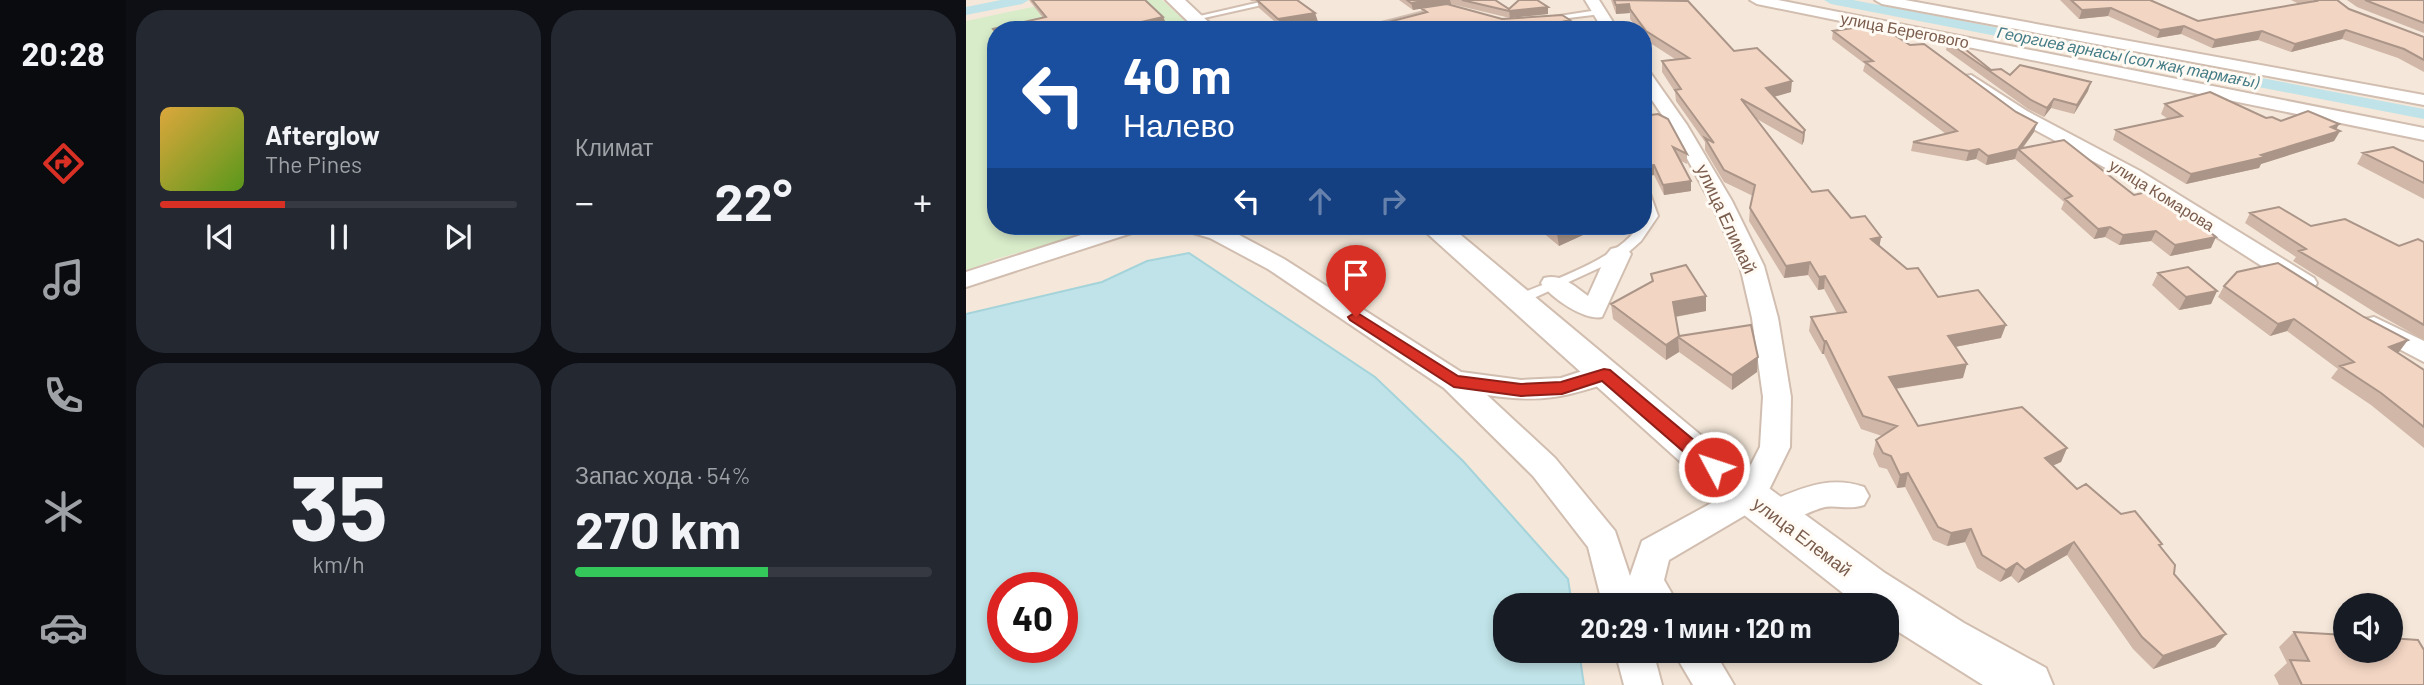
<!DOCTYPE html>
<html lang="ru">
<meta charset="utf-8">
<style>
:root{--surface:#171b24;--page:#242831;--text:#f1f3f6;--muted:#9ea1a6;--line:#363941;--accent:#d93025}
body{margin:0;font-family:Barlow,sans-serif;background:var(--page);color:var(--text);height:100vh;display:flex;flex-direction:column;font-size:26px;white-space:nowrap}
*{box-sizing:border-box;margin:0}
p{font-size:23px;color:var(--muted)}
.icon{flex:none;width:38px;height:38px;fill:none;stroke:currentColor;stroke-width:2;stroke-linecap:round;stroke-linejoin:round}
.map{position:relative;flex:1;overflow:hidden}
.details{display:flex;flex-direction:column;gap:10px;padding:10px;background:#0d0f14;width:840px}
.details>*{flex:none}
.top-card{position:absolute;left:21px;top:21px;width:665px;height:214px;border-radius:28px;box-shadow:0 4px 10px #0003;background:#1a4fa0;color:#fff;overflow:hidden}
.fabs{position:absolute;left:1367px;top:593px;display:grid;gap:14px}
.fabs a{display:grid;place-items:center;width:70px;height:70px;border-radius:50%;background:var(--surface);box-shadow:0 4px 10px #0003;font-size:35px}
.speed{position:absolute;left:21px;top:572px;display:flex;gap:14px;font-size:35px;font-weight:700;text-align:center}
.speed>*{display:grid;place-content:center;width:91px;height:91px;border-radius:50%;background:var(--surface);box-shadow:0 4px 10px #0003;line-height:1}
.speed .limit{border:10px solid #d22;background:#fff;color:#111}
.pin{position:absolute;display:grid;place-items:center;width:60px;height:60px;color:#fff;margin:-72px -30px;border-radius:50% 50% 50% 0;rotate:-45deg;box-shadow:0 0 7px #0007}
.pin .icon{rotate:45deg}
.me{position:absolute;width:77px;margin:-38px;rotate:310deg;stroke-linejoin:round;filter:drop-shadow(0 0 5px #0008)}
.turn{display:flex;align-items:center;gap:24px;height:147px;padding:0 21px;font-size:32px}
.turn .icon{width:91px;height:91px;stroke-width:2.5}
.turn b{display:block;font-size:49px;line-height:60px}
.lanes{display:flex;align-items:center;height:66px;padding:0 21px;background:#0003;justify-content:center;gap:35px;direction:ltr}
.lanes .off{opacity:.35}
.big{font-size:52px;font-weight:700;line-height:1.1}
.details .tile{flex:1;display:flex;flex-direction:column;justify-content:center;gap:10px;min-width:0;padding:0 24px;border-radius:28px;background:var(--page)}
.details .dial{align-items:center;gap:0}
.dial b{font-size:91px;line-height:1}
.song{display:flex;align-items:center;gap:21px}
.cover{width:84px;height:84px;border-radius:10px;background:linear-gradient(135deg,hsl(40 70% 55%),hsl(90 70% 35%))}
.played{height:7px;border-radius:4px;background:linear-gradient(90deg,var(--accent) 35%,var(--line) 35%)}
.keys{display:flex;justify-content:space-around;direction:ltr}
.heat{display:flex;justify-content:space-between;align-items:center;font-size:38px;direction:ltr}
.charge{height:10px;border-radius:5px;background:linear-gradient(90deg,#34c759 54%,var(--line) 0)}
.details .tiles{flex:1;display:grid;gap:10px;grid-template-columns:repeat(2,1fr)}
.trip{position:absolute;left:527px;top:593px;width:406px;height:70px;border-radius:28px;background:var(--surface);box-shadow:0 4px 10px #0003;font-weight:700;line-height:70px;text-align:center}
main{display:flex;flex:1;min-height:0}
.dock{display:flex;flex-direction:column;width:126px;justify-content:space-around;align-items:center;background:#090b0e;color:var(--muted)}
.dock .icon{width:49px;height:49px}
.dock .current{color:var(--accent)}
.dock b{font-size:32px;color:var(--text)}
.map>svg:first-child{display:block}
</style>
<main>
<nav class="dock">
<b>20:28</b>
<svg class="icon current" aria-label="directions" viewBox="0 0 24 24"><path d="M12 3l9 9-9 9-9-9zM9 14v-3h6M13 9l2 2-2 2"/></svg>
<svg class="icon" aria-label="music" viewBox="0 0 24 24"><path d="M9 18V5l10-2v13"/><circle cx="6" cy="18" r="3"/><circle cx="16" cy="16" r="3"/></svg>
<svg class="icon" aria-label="phone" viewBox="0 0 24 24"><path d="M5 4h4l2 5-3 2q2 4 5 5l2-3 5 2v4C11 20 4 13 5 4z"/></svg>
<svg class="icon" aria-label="climate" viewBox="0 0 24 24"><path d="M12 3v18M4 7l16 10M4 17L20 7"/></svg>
<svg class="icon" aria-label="car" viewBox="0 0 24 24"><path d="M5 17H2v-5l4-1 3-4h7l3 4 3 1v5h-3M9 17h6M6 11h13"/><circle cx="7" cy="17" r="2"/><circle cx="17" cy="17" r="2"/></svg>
</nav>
<section class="details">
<div class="tiles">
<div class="tile">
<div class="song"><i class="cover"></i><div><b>Afterglow</b><p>The Pines</p></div></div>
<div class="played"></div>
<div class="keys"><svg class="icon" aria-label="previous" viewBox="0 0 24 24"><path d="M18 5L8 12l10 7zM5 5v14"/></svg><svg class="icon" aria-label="pause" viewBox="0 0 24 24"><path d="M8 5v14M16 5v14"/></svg><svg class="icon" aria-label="next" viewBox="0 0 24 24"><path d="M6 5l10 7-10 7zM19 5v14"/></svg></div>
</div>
<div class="tile"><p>Климат</p>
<div class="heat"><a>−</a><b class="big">22°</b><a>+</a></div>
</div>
<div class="tile dial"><b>35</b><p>km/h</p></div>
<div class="tile"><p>Запас хода · 54%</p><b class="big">270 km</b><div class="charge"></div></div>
</div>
</section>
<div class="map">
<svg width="1458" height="685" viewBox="0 0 1458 685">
<rect width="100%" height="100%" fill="#fdf6ec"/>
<path fill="#f5e8da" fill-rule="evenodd" d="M0 0H1458V685H22L0 616ZM30 30H677V226H30ZM37 588H96V648H37ZM539 606H920V651H539ZM1379 606H1424V651H1379Z"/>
<path fill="#d8ecc9" d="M100 0H196L229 30H30V226H145L30 259 0 271V21Z"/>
<path fill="#bfe3e8" stroke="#a5d3da" stroke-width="2" fill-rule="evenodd" d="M223 253 409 377 497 461 602 579 606 605 539 606V651H613L618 685H0V314L136 282 181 261ZM37 588H96V648H37Z"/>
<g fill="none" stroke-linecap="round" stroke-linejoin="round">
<path fill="#bfe3e8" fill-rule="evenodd" d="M35 0H63L56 4 0 15V7Z
M858 0H887L1458 109V119L865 4Z"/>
<defs>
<path id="service" d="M303 0H318L229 20 225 18Z
M474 8H477V12L403 30H388Z
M632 10 636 12 635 14 578 21 574 19Z
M677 188 683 191 692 216 675 241 657 257 557 303H547L545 300 547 297C586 280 650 260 673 226H677L680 216 677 208Z"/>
<path id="minor" d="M619 0H633L652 30H637Z
M784 0H812L1458 128V140L791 4Z
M909 0H939L1458 95V105L916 4Z
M677 70 683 71 721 125 766 201 798 266 812 318 825 397 824 447 796 504C832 491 860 474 898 487L903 496 898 505C884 510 872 505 859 507 837 512 817 531 795 524L790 514 793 507 703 560 698 580 713 606H675L670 598 673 606H637L622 547 567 476 478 388 302 269 244 238 220 231 217 226 260 228 318 259 495 372 555 380 595 378 638 364 648 367 652 374 648 381C596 398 575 403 521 395L589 458 649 531 664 576 676 541 773 488 794 447 797 397 786 318 774 266 744 201 703 125 677 87Z
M1005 75 1061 111 1174 171 1348 278 1351 283 1348 288 1339 290 1330 288 1160 179 1049 119 999 84 997 80 999 76Z
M143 226H175L172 231 0 287V272Z
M653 247 661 249 665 254 636 317C619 321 585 298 575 283L578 278C596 273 608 286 622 296L641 254 645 249Z
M1408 317 1458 341V362L1399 331 1395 325 1399 319Z
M649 651H687L696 685H658Z
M707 651H748L768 685H727Z"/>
<path id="tertiary" d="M200 0H219L251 30H231Z
M453 226H484L767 462 919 573 998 623 1080 668 1087 685H1017L920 624V606H894L887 601 739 484Z"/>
</defs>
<use href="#service" stroke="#d1beb0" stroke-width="4"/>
<use href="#minor" stroke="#d1beb0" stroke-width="4"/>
<use href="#tertiary" stroke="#d1beb0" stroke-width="4"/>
<use href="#service" fill="#fff" fill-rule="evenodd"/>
<use href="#minor" fill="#fff" fill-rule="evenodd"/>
<use href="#tertiary" fill="#fff" fill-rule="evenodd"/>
</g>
<path fill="#d1b7a8" d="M63 0H179L197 17 201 25 183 30H30V34L27 29 77 18Z
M284 0H331L349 13 352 22 316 28 293 8 291 1H285Z
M433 0H529L543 9 582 14 544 18 485 4H482L536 19 604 20 605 29 400 30 399 28 456 13 455 8 447 10Z
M645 0H706L768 51 825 92 808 97 839 130 838 141 836 145 791 119 846 192 915 237 913 247 972 297 1035 338 989 347 997 378 930 389 952 426 1101 448 1095 462 1087 465 1111 489 1155 514 1196 544 1194 547 1208 574 1260 634 1249 647 1187 669 1167 649 1101 555 1052 583 1045 576 1034 582 1011 568 999 542 981 546 967 540 939 487 931 488 921 469 913 467 907 454 910 440 916 436 895 429 858 354H856L843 331 845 317 871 313 858 289 852 290 842 275 818 278 783 221 784 208 787 196 758 182 739 150V142L710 101 709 92 696 72V61L709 59 681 41 677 37V30H672L664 19V13L650 14Z
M1094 0H1184L1232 21 1333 4 1325 0H1371L1383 9 1458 37V72L1432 58 1376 39 1325 52 1292 40 1246 48 1215 34 1191 38 1142 16 1113 19Z
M1381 0H1458V33L1391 7Z
M867 31 1068 132 1057 148 1168 195 1245 248 1204 256 1185 241 1153 245 1139 237 1128 239 1095 209 1098 202 1049 159 1020 165 1010 159 1000 161 945 151 947 142 980 134 897 71 899 64 866 39Z
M982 42 1025 70 1122 91 1108 114 1085 108 1078 117 1062 109 980 50Z
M1199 104 1315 121 1373 124 1370 130 1374 131 1368 141 1295 164 1293 168 1220 184 1147 140 1150 130 1202 119 1195 114Z
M677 116 721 154V164L715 161 725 181V191L698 195 688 175 678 177Z
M1397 153 1458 162V199L1391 164Z
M1284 213 1433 246 1458 242V340L1410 313 1327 261 1330 257 1279 223Z
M569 226H628V230L593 246Z
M1192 273 1251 291 1245 304 1213 310 1186 285Z
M685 274 740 311 710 317 713 336 791 372 766 390 713 352 700 360 647 319 645 304 686 282Z
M1258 286 1398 317 1442 340 1431 352 1458 370V448L1405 405 1365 378 1372 369 1321 331 1304 336 1252 297Z
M1328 632 1458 685H1313L1308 675 1321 663 1313 647Z"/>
<path fill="#aa9588" d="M464 0H484L485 4 447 10 445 3Z
M663 4 664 13 650 14V5Z
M582 7V14L544 18 543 11Z
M1145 8 1142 16 1113 19 1116 10Z
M349 13 352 22 316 28 312 19Z
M197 17 201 25 183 30H150L162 25Z
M604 20 605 29 584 30 583 25Z
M1218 26 1215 34 1191 38 1194 30Z
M1380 30 1376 39 1325 52 1329 44Z
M1296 31 1292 40 1246 48 1249 40Z
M826 81 825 92 800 99V88Z
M1125 82 1122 91 1108 114 1111 105Z
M1088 99 1085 108 1078 117 1081 108Z
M1071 123 1068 132 1054 151 1052 149Z
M1373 124 1368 133 1374 131 1368 141 1295 164 1293 168 1220 184 1225 174Z
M839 130 838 141 836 145 837 133Z
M1013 149 1010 159 1000 161 1003 151Z
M1052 149 1049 159 1020 165 1022 156Z
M688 165V175L678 177 677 166Z
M725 181V191L698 195 697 185Z
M611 226H628V230L593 246 591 234Z
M1144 227 1139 237 1128 239 1132 229Z
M1190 231 1185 241 1153 245 1157 235Z
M915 237 913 249 905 239Z
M1250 237 1245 248 1204 256 1209 245Z
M844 262 842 275 818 278 820 266Z
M859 276 858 289 852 290 853 277Z
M1251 291 1245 304 1213 310 1220 297Z
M740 296V311L707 317V302Z
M1328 319 1321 331 1304 336 1312 324Z
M1040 325 1035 338 978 349 982 336Z
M712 337 713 352 700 360V345Z
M1442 340 1433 352 1414 359 1423 347Z
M858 341H860L858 354H856Z
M792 357 791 372 766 390V375Z
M1001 364 997 378 920 390 923 377Z
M1101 448 1095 462 1073 472 1079 458Z
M942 473 939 487 931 488 934 475Z
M1005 529 999 542 981 546 985 533Z
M1108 542 1101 555 1052 583 1059 570Z
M1051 563 1045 576 1034 582 1040 570Z
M1260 634 1249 647 1187 669 1197 656Z"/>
<path fill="#f3d5c3" stroke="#aa9588" stroke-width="2" d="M66 0H179L197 17 162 25 164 26 150 30H30V33L27 29 80 17Z
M291 0H331L349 13 312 19Z
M441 0H464L445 3Z
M496 0H529L543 9 553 0H571L582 7 543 11Z
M648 0 722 1 768 51 791 48 826 81 800 88 839 130 837 133 775 99 846 192 862 190 885 218 899 216 915 237 905 239 941 269 952 268 972 297 1012 290 1040 325 982 336 1001 364 923 377 952 426 1056 407 1101 448 1079 458 1111 489 1120 484 1155 514 1169 511 1196 544 1193 545 1209 565 1208 574 1260 634 1197 656 1176 637 1108 542 1059 570 1051 563 1040 570 1016 555 1005 529 985 533 972 527 942 473 934 475 925 456 917 453 910 440 931 426 897 416 860 341H858L845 317 880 312 859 276 853 277 844 262 820 266 784 208 789 185 758 170 739 138 748 143 709 90 715 89 696 61 723 58 680 31 664 9 663 4 650 5Z
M1105 0H1184L1232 21 1350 1 1348 0H1371L1383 9 1458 37V60L1438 49 1380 30 1329 44 1296 31 1249 40 1218 26 1194 30 1145 8 1116 10Z
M1399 0H1458V23Z
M481 4 536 19 596 15 604 20 583 25 592 30H403L399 28 461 12 455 8Z
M907 25 913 29H919L944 45 958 44 1050 112 1071 123 1052 149 1098 140 1168 195 1190 190 1250 237 1209 245 1190 231 1157 235 1144 227 1132 229 1099 199 1106 196 1052 149 1022 156 1013 149 1003 151 947 142 991 131 899 62 907 61 867 31Z
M989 41 1025 70 1035 69 1044 75 1054 65 1125 82 1111 105 1088 99 1081 108 1065 100 982 42Z
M1244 92 1300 118 1306 117 1315 121 1342 111 1373 124 1365 127 1374 131 1295 155 1299 157 1225 174 1150 130 1216 116 1199 104Z
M692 114 702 119 721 154 707 147 725 181 697 185 688 165 677 166V116Z
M1427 147 1458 162V183L1397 153Z
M1313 207 1345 226 1379 219 1433 246 1452 239 1458 242V325L1333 251 1340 249 1284 213Z
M581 226H611L591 234Z
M1312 263 1398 317 1442 340 1423 347 1458 370V427L1415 393 1374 366 1388 362 1328 319 1312 324 1258 286 1271 272Z
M720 265 740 296 707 302 713 336 785 325 792 357 766 375 712 337 700 345 645 304 687 281 685 274Z
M1222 267 1251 291 1220 297 1192 273Z
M1328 632 1379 635V651H1424V638L1452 640 1458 650V685H1336L1324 660 1343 661Z"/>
<path fill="#d93025" stroke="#8d1f18" stroke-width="2" d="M390 312 492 376 555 384 595 382 638 369 644 370 754 462 757 467 754 472 748 474 741 472 636 381 596 394 555 396 488 387 384 320 382 317Z"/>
<g text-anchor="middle" stroke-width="6" stroke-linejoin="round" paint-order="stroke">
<g font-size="16" fill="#7a5c4d" stroke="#fffaf3">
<text transform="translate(939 30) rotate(11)" y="6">улица Берегового</text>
<text transform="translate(1196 195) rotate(32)" y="6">улица Комарова</text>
</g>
<g font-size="16" font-style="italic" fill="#437c86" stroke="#fffaf3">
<text transform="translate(1162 57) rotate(11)" y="6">Георгиев арнасы (сол жақ тармағы)</text>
</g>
<g font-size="18" fill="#7a5c4d" stroke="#fffaf3">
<text transform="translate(760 219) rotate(65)" y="6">улица Елимай</text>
<text transform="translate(836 537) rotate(37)" y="6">улица Елемай</text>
</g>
</g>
</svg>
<div class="fabs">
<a><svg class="icon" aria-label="sound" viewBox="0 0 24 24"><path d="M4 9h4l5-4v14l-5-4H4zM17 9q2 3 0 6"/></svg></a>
</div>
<div class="speed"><div class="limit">40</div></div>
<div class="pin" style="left:390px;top:317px;background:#d93025"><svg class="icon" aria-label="arrive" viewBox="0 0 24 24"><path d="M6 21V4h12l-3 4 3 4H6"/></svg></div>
<svg class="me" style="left:748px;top:467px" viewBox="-20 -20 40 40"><circle r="17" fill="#d93025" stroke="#fff" stroke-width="3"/><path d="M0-11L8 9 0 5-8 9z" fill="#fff"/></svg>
<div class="trip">20:29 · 1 мин · 120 m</div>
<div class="top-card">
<div class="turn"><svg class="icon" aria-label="left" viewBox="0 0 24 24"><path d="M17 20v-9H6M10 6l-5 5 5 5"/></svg><div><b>40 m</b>Налево</div></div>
<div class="lanes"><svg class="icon" aria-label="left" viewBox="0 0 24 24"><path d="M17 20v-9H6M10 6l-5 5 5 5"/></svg><svg class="icon off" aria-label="ahead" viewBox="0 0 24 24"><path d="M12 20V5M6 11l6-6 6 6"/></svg><svg class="icon off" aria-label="right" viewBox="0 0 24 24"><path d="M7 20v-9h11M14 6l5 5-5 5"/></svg></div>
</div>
</div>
</main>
